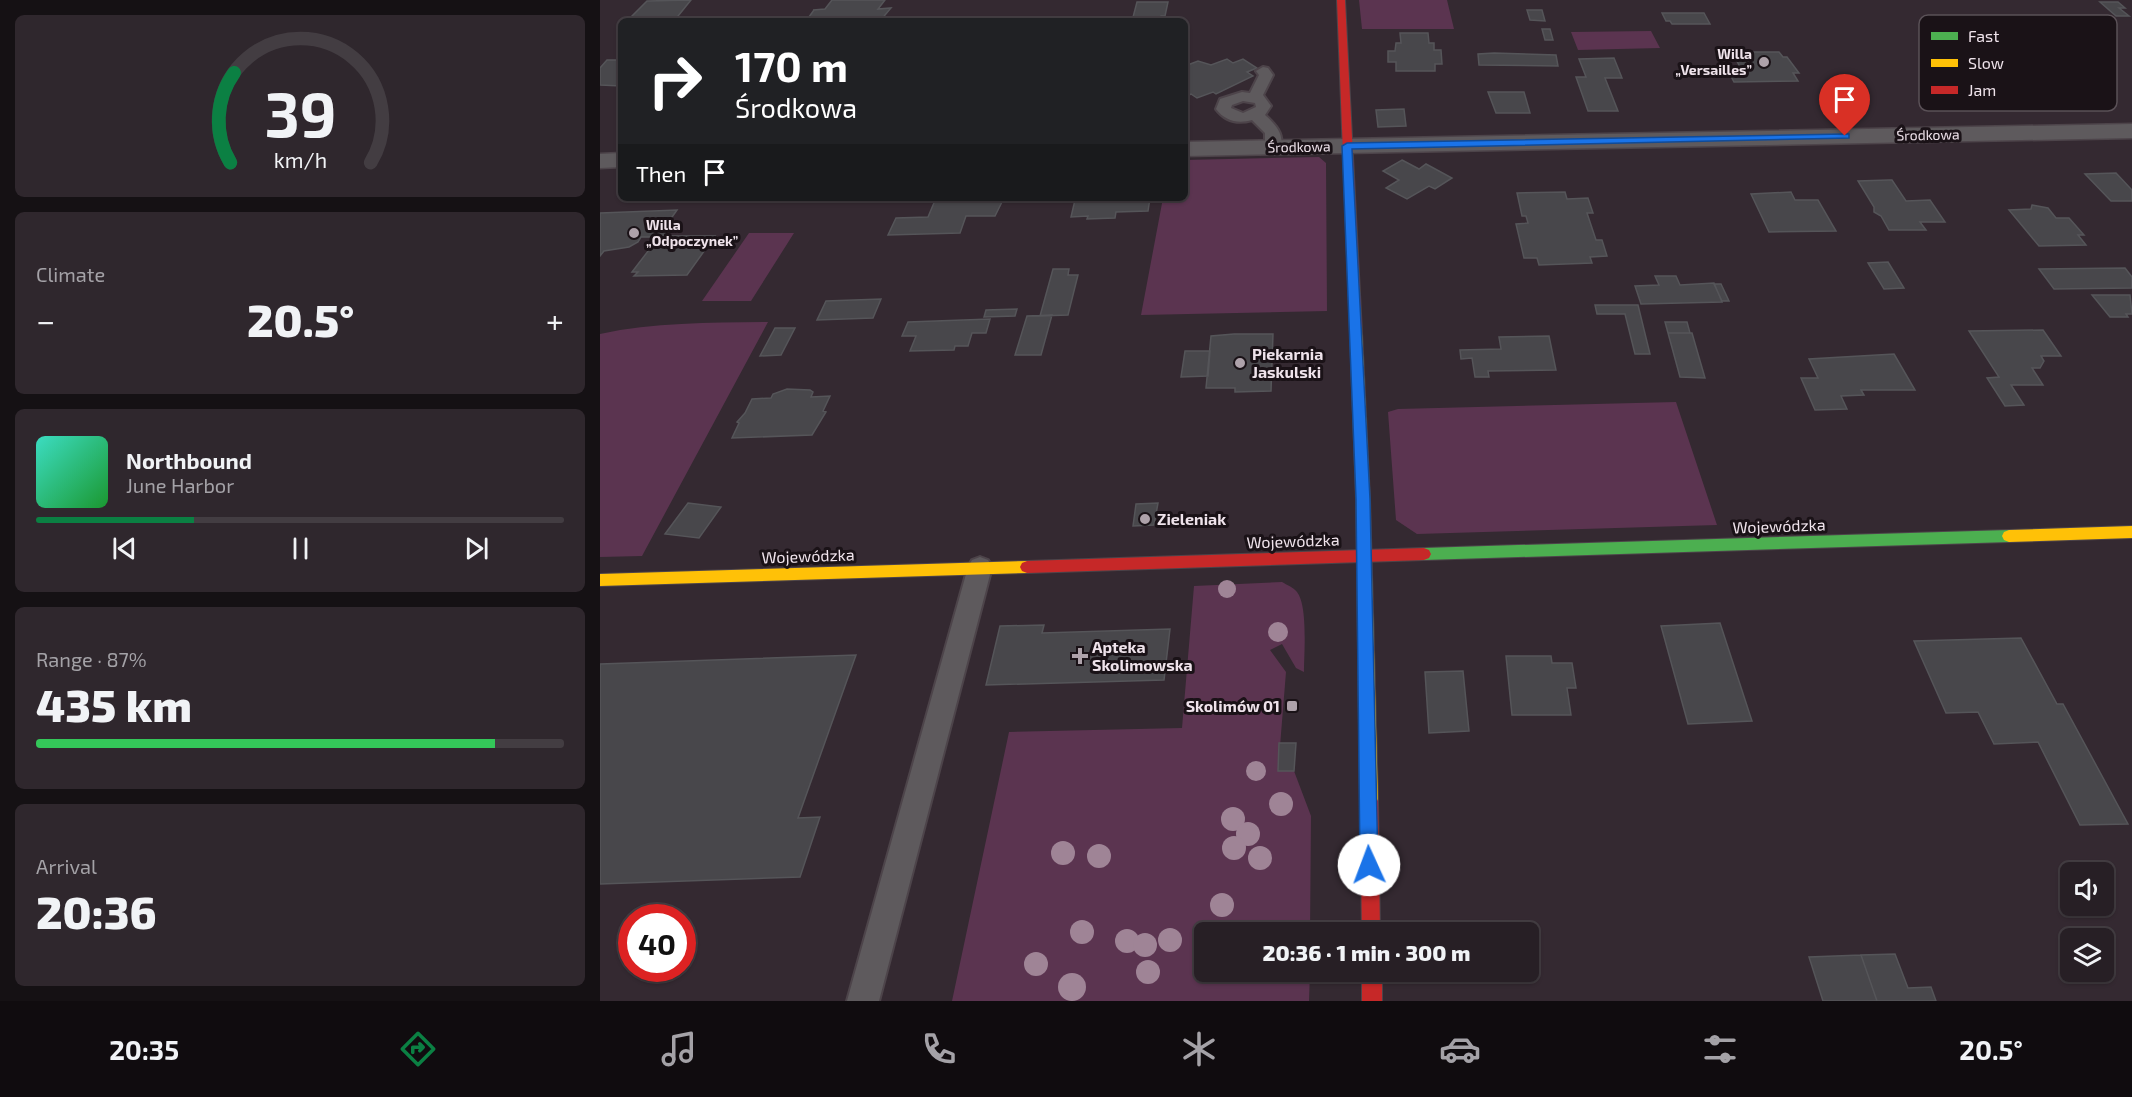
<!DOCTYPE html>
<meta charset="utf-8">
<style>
:root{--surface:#271f25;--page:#2f272d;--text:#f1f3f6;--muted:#a4a2a7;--line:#433d42;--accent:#0b8043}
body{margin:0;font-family:"Exo 2",sans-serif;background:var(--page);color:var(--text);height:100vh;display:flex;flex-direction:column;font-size:22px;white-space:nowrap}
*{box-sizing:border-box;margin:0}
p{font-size:20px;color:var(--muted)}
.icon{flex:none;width:33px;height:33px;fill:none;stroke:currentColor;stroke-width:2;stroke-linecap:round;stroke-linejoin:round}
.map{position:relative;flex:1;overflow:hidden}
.side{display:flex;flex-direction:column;gap:15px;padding:15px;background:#151114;width:600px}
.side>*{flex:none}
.guide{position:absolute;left:18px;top:18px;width:570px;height:183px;border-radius:9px;box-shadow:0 2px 4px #0004,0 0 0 2px var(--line);background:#202124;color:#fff;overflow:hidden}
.fabs{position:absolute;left:1460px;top:862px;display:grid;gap:12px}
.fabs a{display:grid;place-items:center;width:54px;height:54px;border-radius:9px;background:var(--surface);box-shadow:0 2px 4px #0004,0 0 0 2px var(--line);font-size:30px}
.speed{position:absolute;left:18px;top:904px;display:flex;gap:12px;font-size:30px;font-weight:700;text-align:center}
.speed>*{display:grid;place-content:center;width:78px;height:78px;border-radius:50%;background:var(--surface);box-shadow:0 2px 4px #0004,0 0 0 2px var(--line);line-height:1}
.speed .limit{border:9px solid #d22;background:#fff;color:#111}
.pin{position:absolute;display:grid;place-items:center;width:51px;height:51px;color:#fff;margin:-62px -26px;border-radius:50% 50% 50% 0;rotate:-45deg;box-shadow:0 0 6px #0007}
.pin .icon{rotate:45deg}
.me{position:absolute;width:66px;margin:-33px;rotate:358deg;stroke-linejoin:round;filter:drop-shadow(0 0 4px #0008)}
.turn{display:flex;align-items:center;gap:21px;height:126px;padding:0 18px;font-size:27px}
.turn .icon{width:78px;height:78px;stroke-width:2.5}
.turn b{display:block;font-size:42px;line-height:51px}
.then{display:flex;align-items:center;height:57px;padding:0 18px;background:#0003;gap:12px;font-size:22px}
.big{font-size:45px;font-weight:800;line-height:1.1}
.side .tile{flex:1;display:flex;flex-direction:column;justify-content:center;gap:9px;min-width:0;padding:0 21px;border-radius:9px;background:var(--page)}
.side .dial{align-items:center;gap:0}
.dial svg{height:156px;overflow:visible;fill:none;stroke:var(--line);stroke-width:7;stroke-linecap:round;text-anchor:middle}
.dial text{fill:var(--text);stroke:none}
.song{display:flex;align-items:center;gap:18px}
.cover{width:72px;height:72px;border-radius:9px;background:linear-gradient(135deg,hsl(170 70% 55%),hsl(130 70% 35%))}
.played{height:6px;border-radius:3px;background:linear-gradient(90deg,var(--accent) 30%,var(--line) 30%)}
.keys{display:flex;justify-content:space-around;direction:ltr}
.heat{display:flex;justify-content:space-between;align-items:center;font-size:33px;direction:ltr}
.charge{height:9px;border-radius:4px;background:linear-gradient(90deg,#34c759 87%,var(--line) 0)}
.trip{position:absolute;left:594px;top:922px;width:345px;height:60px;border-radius:9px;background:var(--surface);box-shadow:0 2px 4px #0004,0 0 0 2px var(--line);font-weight:800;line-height:60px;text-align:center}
.tabs{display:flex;height:96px;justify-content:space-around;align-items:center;background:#100c0f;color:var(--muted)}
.tabs .icon{width:42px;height:42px}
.tabs .selected{color:var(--accent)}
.tabs b{font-size:27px;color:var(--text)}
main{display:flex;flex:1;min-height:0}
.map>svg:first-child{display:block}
</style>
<main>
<section class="side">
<div class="tile dial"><svg viewBox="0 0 100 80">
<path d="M14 69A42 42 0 1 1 86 69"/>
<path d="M14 69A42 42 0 0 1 16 23" stroke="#0b8043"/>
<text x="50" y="56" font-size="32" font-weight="700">39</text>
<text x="50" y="72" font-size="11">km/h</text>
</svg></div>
<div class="tile"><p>Climate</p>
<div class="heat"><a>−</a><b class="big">20.5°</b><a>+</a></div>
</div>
<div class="tile">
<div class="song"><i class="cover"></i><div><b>Northbound</b><p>June Harbor</p></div></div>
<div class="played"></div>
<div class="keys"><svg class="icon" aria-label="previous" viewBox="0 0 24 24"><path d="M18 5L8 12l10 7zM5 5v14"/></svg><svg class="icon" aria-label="pause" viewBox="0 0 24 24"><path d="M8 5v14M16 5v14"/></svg><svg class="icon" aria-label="next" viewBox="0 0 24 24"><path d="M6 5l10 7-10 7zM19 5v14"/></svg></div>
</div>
<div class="tile"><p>Range · 87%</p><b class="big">435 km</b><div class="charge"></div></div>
<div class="tile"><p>Arrival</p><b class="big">20:36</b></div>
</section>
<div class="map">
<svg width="1532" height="1001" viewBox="0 0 1532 1001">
<rect width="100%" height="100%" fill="#342931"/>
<path fill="#5b3450" d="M759 0H847L854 29H762Z
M1051 31 1060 48 978 50 971 32Z
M719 157 726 163 727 311 541 315 563 198H585V160Z
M149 233H194L151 301H102Z
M168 322 42 556 0 557V334C55 322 111 323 168 322Z
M1076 402 1117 525 817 534 796 520 788 412 798 409Z
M682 582C687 585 693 587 697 592 708 606 704 653 704 672L696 668 682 644 670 650 686 672 678 771H694L711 816 710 933H604V972H710L709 1001H352L409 732 582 728 594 586Z"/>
<path fill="#48474b" stroke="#555559" stroke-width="1.5" d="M91 0 74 21H27L47 1Z
M232 0H285L278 9 291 8 280 21H206L214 10H213L225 9Z
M537 2H568L565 16H561L560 20 552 21H532Z
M1500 2H1518L1525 8H1519L1529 16H1516Z
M927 10H942L945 21 930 20Z
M1062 13H1104L1110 24H1072L1070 21H1066Z
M942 29H950L953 40H945Z
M800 33H828L829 43H834V50H841L842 64H835V71H796V62H788V51H795L796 43H801Z
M1132 52H1179L1183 57H1187L1199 73H1193L1198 81 1134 82 1126 67H1140Z
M894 53 956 55 958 66 879 65 878 54Z
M1014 58 1022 78H1005L1018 111H988L976 77H986L979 59Z
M627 59 633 63 643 59 657 68 647 72 653 76 616 94 613 92 597 98 591 94 585 97V75L589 74 585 66 598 61 611 65Z
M7 60H21V86L0 85V68Z
M888 92H924L930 113H896Z
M804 109 806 126 778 127 776 110Z
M802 160 819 169 826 164 852 178 835 189 829 186 807 199 786 188 799 180 783 171Z
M1516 173 1532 190V201H1511L1485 174Z
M1289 180H1292L1306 201 1330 200 1345 222H1320L1326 230H1289L1281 216 1274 212V207L1258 181Z
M965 192 967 199 988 198 993 213H987L996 240H1002L1007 256 990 257 992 263 939 265 937 258H924L916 224 928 223 926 216H922L917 193Z
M1191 192 1195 200H1218L1236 231 1169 232 1151 194Z
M336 198H401L403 200 395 216H366L360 233 288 235 296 218 328 217Z
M492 198H550L548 211 516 212 515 218 487 219 488 216 471 217 475 200Z
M1432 205 1448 208 1456 218H1469L1484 235H1478L1486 245 1439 246 1409 210 1431 209Z
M77 210 65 227 70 229 67 234 59 237H41L38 242 29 247 4 251 0 256V213Z
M67 236H115L87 275 34 276 38 272H32L55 242Z
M1288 262 1304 288 1284 289 1268 263Z
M1525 268 1532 277V288L1454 289 1439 269Z
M453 269H469L468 275H478L468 315 440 316Z
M1055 276H1076L1080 285 1114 283 1122 302 1041 304 1035 286 1059 285Z
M1114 284H1121L1129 301H1122Z
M1492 295H1530L1532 314H1526L1528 317H1510Z
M281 299 273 318 217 320 226 301Z
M995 305H1038L1050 354H1035L1025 314H997Z
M417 309 415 316 384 317 386 310Z
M452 315 441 355H415L427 316Z
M390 319 386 333H372L368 346H355L354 350 310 351 316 336H302L308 322Z
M1065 322H1087L1090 333H1068Z
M175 328H195L181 355 160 356Z
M1443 330 1461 356H1441L1444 361 1440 368H1432L1443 385H1411L1424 405 1405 406 1387 378 1399 377 1369 331Z
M1068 333H1092L1105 378 1080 377Z
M634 334H673L671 391 635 392V388H606L611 336Z
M949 336 956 370 888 371 889 377H875L872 358 861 359 860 350 901 349 899 337Z
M585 351H610L608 376 581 377Z
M1294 354 1315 390H1261L1264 395 1241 396 1247 409 1215 410 1201 378H1218L1209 359Z
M187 389 210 390 213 392 211 397 230 396 223 411 226 412 212 435 132 438 139 423 137 422 145 413 152 399 171 398 173 394Z
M88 503 121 507 99 538 65 534Z
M558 503 554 525 533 526 536 504Z
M1120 623 1152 721 1088 724 1061 626Z
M444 625 442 633 570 629 564 680 386 685 400 626Z
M1421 638 1457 704H1463L1528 824 1480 825 1438 742 1394 744 1378 712 1346 713 1314 641Z
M256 655 198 818 220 817 200 877 0 884V664Z
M906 656H951L952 663H972L976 688H967L971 715H912Z
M863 671 869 731 829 733 825 672Z
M679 743H696L694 771H678Z
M1295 954 1308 988 1331 987 1336 1001H1277L1261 955Z
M1261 955 1277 1001H1223L1209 957Z"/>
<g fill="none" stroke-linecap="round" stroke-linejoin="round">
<defs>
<path id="lane" d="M663 67 668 68 673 75 663 95 671 106 665 115C675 124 684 133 681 148L673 153 665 148V133L652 120C638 124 625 121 616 109L620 99 642 92 650 93 659 75 656 71ZM643 101 655 103 656 107 643 113 631 108 632 105Z
M380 557 388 560 392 567 279 1001H247L368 567 372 560Z"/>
<path id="street" d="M1532 124V138L585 156V142Z
M21 153V167L0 168V154Z"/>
<path id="fast" d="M1409 530 1414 532 1416 536 1414 540 1409 542 824 560 819 558 817 554 819 550 824 548Z"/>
<path id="slow" d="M756 329 762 333 770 499 778 801 775 807 769 810 763 807 760 801 756 499 750 333Z
M1532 526V538L1409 542 1404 540 1402 536 1404 532 1409 530Z
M427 561 432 563 434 567 432 571 427 573 0 586V574Z"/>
<path id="jam" d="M737 0H745L762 333 756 337 750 333Z
M824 548 829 550 831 554 829 558 824 560 427 573 422 571 420 567 422 563 427 561Z
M769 792 775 795 778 801 780 933H762L760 801 763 795Z
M762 972H782V1001H762Z"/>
</defs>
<use href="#lane" stroke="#4d444a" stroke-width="4"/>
<use href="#street" stroke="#4d444a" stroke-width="3"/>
<use href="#fast" stroke="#4d444a" stroke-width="2"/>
<use href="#slow" stroke="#4d444a" stroke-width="2"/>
<use href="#jam" stroke="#4d444a" stroke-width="2"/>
<use href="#lane" fill="#5e5a5d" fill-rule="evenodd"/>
<use href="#street" fill="#5e5a5d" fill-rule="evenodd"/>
<use href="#fast" fill="#4caf50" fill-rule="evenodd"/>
<use href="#slow" fill="#ffc107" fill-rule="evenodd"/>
<use href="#jam" fill="#c62828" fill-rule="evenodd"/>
</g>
<g fill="#9f8496">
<circle cx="627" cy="589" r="9"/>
<circle cx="678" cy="632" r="10"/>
<circle cx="656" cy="771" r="10"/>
<circle cx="681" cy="804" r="12"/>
<circle cx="633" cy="819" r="12"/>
<circle cx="648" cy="834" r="12"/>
<circle cx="634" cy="848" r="12"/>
<circle cx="463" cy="853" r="12"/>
<circle cx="499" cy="856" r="12"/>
<circle cx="660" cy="858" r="12"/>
<circle cx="622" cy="905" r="12"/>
<circle cx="482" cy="932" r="12"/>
<circle cx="570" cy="940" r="12"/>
<circle cx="527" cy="941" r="12"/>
<circle cx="545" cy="945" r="12"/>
<circle cx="436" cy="964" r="12"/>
<circle cx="548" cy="972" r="12"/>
<circle cx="472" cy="987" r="14"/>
</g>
<path fill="#1a73e8" stroke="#114b97" stroke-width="1.5" d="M1245 134H1249V138L752 149 770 499 778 865 775 871 769 874 763 871 760 865 756 499 742 146 747 143Z"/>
<g fill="#aea2aa" stroke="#1a1217" stroke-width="2">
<circle cx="1164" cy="62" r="6"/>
<circle cx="34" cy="233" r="6"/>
<circle cx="640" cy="363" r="6"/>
<circle cx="545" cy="519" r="6"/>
<path d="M477 647h6v6h6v6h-6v6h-6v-6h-6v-6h6z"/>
<rect x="686" y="700" width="12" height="12" rx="3"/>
</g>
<g text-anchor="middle" stroke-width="6" stroke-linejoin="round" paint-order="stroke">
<g font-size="14" font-weight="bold" fill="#efe3eb" stroke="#1a1217" text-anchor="end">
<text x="1152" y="59">Willa<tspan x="1152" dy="16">„Versailles”</tspan></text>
<text x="46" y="230" text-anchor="start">Willa<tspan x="46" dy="16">„Odpoczynek”</tspan></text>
</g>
<g font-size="14" fill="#efe3eb" stroke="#1a1217">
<text transform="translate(1328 135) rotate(-1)" y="5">Środkowa</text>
<text transform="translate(699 147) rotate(-1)" y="5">Środkowa</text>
</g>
<g font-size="16" font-weight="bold" fill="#efe3eb" stroke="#1a1217" text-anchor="start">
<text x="652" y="360">Piekarnia<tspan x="652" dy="18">Jaskulski</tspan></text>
<text x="557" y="525">Zieleniak</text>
<text x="492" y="653">Apteka<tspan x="492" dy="18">Skolimowska</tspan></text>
<text x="680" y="712" text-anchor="end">Skolimów 01</text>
</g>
<g font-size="16" fill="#efe3eb" stroke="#1a1217">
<text transform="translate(1179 526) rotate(-2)" y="6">Wojewódzka</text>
<text transform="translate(693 541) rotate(-2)" y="6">Wojewódzka</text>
<text transform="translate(208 556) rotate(-2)" y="6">Wojewódzka</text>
</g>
</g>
<rect x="1319" y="15" width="198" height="96" rx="9" fill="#1a1217" stroke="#5a5157" stroke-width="1.5"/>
<rect x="1331" y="32" width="27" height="8" fill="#4caf50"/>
<rect x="1331" y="59" width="27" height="8" fill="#ffc107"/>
<rect x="1331" y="86" width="27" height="8" fill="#c62828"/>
<g font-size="16" fill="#efe3eb">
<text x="1368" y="42">Fast</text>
<text x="1368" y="69">Slow</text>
<text x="1368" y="96">Jam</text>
</g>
</svg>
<div class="fabs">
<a><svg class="icon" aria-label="sound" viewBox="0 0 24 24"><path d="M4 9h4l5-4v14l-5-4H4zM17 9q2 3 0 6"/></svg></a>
<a><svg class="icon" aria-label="layers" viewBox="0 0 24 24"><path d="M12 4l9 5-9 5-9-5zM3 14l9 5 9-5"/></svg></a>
</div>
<div class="speed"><div class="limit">40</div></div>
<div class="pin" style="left:1245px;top:136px;background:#d93025"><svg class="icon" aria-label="arrive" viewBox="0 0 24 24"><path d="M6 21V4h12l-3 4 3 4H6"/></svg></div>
<svg class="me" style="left:769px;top:865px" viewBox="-20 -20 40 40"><circle r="19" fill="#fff"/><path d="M0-13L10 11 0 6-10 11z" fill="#1a73e8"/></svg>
<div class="trip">20:36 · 1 min · 300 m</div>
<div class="guide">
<div class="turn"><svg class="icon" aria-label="right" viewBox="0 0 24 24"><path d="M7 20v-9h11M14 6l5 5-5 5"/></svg><div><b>170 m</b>Środkowa</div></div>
<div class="then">Then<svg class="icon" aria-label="arrive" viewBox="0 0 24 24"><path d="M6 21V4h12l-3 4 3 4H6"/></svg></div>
</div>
</div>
</main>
<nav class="tabs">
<b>20:35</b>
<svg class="icon selected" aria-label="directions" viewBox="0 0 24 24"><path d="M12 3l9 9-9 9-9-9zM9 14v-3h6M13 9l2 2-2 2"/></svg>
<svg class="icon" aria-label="music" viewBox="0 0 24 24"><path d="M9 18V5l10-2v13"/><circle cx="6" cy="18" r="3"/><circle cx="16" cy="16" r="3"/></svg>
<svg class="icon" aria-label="phone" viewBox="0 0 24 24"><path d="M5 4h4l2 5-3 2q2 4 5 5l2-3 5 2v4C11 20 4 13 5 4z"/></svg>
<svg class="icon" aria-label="climate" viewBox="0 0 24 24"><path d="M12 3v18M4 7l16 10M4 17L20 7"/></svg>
<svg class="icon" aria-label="car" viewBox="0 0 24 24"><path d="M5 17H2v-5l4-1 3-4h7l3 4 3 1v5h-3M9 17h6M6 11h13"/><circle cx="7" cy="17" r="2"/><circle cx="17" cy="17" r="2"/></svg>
<svg class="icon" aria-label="filters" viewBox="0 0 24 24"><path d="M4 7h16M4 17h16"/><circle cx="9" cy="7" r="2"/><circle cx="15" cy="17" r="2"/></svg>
<b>20.5°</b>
</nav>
